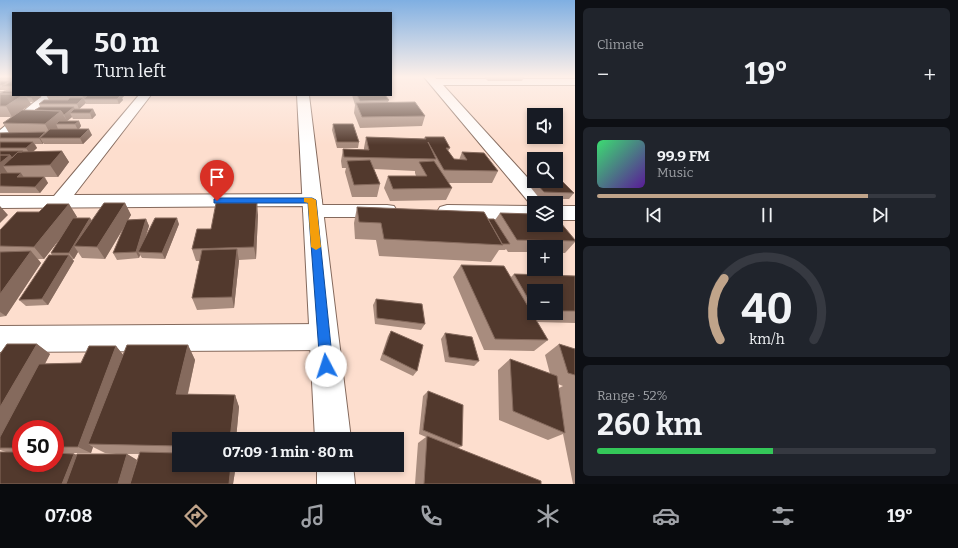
<!DOCTYPE html>
<meta charset="utf-8">
<style>
:root{--surface:#171b24;--page:#20242c;--text:#f1f3f6;--muted:#9ea1a6;--line:#363941;--accent:#c0a48a}
body{margin:0;font-family:Bitter,serif;background:var(--page);color:var(--text);height:100vh;display:flex;flex-direction:column;font-size:15px;white-space:nowrap}
*{box-sizing:border-box;margin:0}
p{font-size:13px;color:var(--muted)}
.icon{flex:none;width:22px;height:22px;fill:none;stroke:currentColor;stroke-width:2;stroke-linecap:round;stroke-linejoin:round}
.map{position:relative;flex:1;overflow:hidden}
.details{display:flex;flex-direction:column;gap:8px;padding:8px;background:#0d0f14;width:383px}
.details>*{flex:none}
.banner{position:absolute;left:12px;top:12px;width:380px;height:84px;border-radius:0px;box-shadow:0 2px 6px #0003;background:#171b24;color:var(--text);overflow:hidden}
.controls{position:absolute;left:527px;top:108px;display:grid;gap:8px}
.controls a{display:grid;place-items:center;width:36px;height:36px;border-radius:0px;background:var(--surface);box-shadow:0 2px 6px #0003;font-size:20px}
.speed{position:absolute;left:12px;top:420px;display:flex;gap:8px;font-size:20px;font-weight:700;text-align:center}
.speed>*{display:grid;place-content:center;width:52px;height:52px;border-radius:50%;background:var(--surface);box-shadow:0 2px 6px #0003;line-height:1}
.speed .limit{border:6px solid #d22;background:#fff;color:#111}
.pin{position:absolute;display:grid;place-items:center;width:34px;height:34px;color:#fff;margin:-41px -17px;border-radius:50% 50% 50% 0;rotate:-45deg;box-shadow:0 0 4px #0007}
.pin .icon{rotate:45deg}
.me{position:absolute;width:44px;margin:-22px;rotate:355deg;stroke-linejoin:round;filter:drop-shadow(0 0 3px #0008)}
.turn{display:flex;align-items:center;gap:14px;height:84px;padding:0 16px;font-size:18px}
.turn .icon{width:52px;height:52px;stroke-width:2.5}
.turn b{display:block;font-size:28px;line-height:34px}
.big{font-size:30px;font-weight:700;line-height:1.1}
.details .widget{flex:1;display:flex;flex-direction:column;justify-content:center;gap:6px;min-width:0;padding:0 14px;border-radius:6px;background:var(--page)}
.details .dial{align-items:center;gap:0}
.dial svg{height:104px;overflow:visible;fill:none;stroke:var(--line);stroke-width:7;stroke-linecap:round;text-anchor:middle}
.dial text{fill:var(--text);stroke:none}
.song{display:flex;align-items:center;gap:12px}
.cover{width:48px;height:48px;border-radius:6px;background:linear-gradient(135deg,hsl(140 70% 55%),hsl(270 70% 35%))}
.played{height:4px;border-radius:2px;background:linear-gradient(90deg,var(--accent) 80%,var(--line) 80%)}
.keys{display:flex;justify-content:space-around;direction:ltr}
.heat{display:flex;justify-content:space-between;align-items:center;font-size:22px;direction:ltr}
.charge{height:6px;border-radius:3px;background:linear-gradient(90deg,#34c759 52%,var(--line) 0)}
.trip{position:absolute;left:172px;top:432px;width:232px;height:40px;border-radius:0px;background:var(--surface);box-shadow:0 2px 6px #0003;font-weight:700;line-height:40px;text-align:center}
.menu{display:flex;height:64px;justify-content:space-around;align-items:center;background:#090b0e;color:var(--muted)}
.menu .icon{width:28px;height:28px}
.menu .on{color:var(--accent)}
.menu b{font-size:18px;color:var(--text)}
main{display:flex;flex:1;min-height:0}
.map>svg:first-child{display:block}
</style>
<main>
<div class="map">
<svg width="575" height="484" viewBox="0 0 575 484">
<rect width="100%" height="100%" fill="#fddece"/>
<g fill="none" stroke-linecap="round" stroke-linejoin="round">
<defs>
<path id="minor" d="M424 77H435L436 79H575V85H443L547 199 550 203H534V220L447 219 440 217 437 212 440 207 447 205 532 206Z
M43 95H56L5 140 0 141V130Z
M139 95H151L74 195 312 194 319 196 322 200 318 205H387L394 206 397 211 394 216 387 217H313L306 216 303 211 307 206 0 208V196H54Z
M556 206H575V220H556Z
M324 324 334 328 338 337 334 346 324 350 0 352V326Z"/>
<path id="secondary" d="M297 95H309L351 439H315Z
M317 465H353L355 484H317Z"/>
</defs>
<use href="#minor" stroke="#84695c" stroke-width="2"/>
<use href="#secondary" stroke="#84695c" stroke-width="2"/>
<use href="#minor" fill="#fff" fill-rule="evenodd"/>
<use href="#secondary" fill="#fff" fill-rule="evenodd"/>
</g>
<path fill="#a88c7e" fill-rule="evenodd" d="M0 77H13V95H43L40 96 41 97 34 102H30L31 104 22 110H35L40 107 39 104 49 100 46 95H125L122 98 123 100 119 104H86V103L79 109H93L96 115 92 119H73L72 117 67 121H79L81 126 79 129 92 135 83 144H44L43 143V144H35L37 148 33 152 62 151 69 162 58 177H45L48 183 40 193H0V133H9L3 123 12 117H0V91H3V92L6 91 5 90H0Z
M484 77H524L522 81H488Z
M352 95H385L389 100 388 102 425 116 422 126 360 128 354 113 355 105Z
M333 124 359 142 358 148H337L332 130Z
M366 137 424 139 425 137 450 148 448 151 454 159 459 160 462 152 498 171 492 183H448L452 188 446 200 390 201 384 188 388 176H416L415 173V171L374 169 380 184 377 197H352L345 172 346 168H342L341 161 343 149 364 150V148Z
M531 177 574 193 569 199H540L527 183Z
M125 203 131 215 128 220 146 219 149 226 145 238 179 224 165 259 142 258 140 255 139 258 117 260 113 253 125 226 105 259 82 258 78 252 74 259H72L74 261 48 305 26 306 19 300 52 255 51 253 61 237 44 259H38L41 263 6 316 0 317V230L39 212 69 204 77 217 75 218H90L92 220Z
M357 207 488 219 495 220 500 213 575 240V242L565 253H556V247H534V252H508L506 249 505 250H499L491 262 379 256 376 240 355 239 354 223Z
M258 215 256 259 239 260 234 308 197 310 192 298 200 261H196L192 249 211 229Z
M461 265 511 277 514 274 575 276V323L537 322 548 340 534 351 484 350 453 277ZM534 291H556V313H534Z
M376 299 425 324 421 330 375 324 373 305Z
M391 331 417 371 413 376 380 360 388 336Z
M445 333 479 361 474 366 445 362 441 339Z
M7 344H37L50 354 45 364 81 363 89 346H116L123 355 127 345H188L195 360 188 394 235 395 239 407 236 439H179V465H236L233 484H130L139 454H127L137 460 130 484H0V452H6L0 450V354ZM21 429H55V463H21ZM93 447 105 453 116 454H77V455L73 453H91Z
M559 344 575 349V484H573L563 434 548 440 499 420 498 370 510 359 550 374 545 355ZM558 384 563 386 559 388Z
M428 391 462 446 458 448 541 484H415L418 443 426 437 419 434 423 396Z"/>
<path fill="#856a5d" d="M23 95H25L31 104 12 117 6 106Z
M34 95H40L41 97 34 102 31 97Z
M82 95H90L84 99Z
M118 95H125L122 98 123 100 119 104 117 99Z
M83 98 86 103 79 109 77 104Z
M74 107 76 113H70L72 117 67 121 64 115Z
M93 109 96 115 92 119 90 113Z
M61 111 67 121 56 124 58 129 51 135 45 124Z
M79 121 81 126 78 130 75 124Z
M89 129 92 135 83 144 80 138Z
M45 132 48 138H40L43 143V144L39 138Z
M33 142 37 148 30 154 26 148Z
M62 151 69 162 58 177 50 165Z
M10 155 17 166H3L9 175 0 183V163Z
M21 173 25 179 17 177Z
M44 177 48 183 40 193 35 187Z
M125 203 131 215 105 259 97 247Z
M257 203 258 215 256 259 254 247Z
M69 204 77 217 44 259 34 247Z
M0 206 8 215 0 223Z
M90 218 94 225 74 246 78 252 74 259 69 253Z
M177 218 179 224 165 259 162 253Z
M146 219 149 226 141 252H138L140 255 139 258 136 252Z
M237 249 239 261 234 308 232 297Z
M31 251 41 263 6 316 0 312V294Z
M69 255 74 261 48 305 42 299Z
M37 344 50 354 0 447V407Z
M188 345 195 360 185 406 176 394Z
M116 346 125 357 88 444 93 447 91 453 78 447Z
M235 395 239 407 236 439H230Z
M74 454 88 460 79 484H62Z
M127 454 137 460 130 484H118Z
M231 465H236L233 484H229Z"/>
<path fill="#52392d" stroke="#856a5d" d="M0 77H13V79H0Z
M13 79V86H2Z
M0 81H11L5 85H0Z
M4 91 13 92V94H0Z
M0 94H13V95H23L6 106H0Z
M25 95H34L31 97H27Z
M88 95H121L117 99H84Z
M357 95H385L389 100 360 101Z
M70 98H83L77 104H39L44 100H68Z
M415 102 425 116 362 117 356 103Z
M40 107H74L64 115 61 111 35 110Z
M74 109H93L90 113H70Z
M22 110 61 111 45 124 3 123Z
M59 121H79L75 124H56Z
M333 124H353L359 142H337Z
M50 129H89L80 138H40Z
M45 132 39 138H0V133Z
M366 137 426 139 425 137H444L450 148H446L454 159 467 160 462 152 484 153 498 171 444 170 428 142 436 159 344 157 343 149 369 150Z
M0 142H33L26 148H0Z
M0 151H23L22 152H18L12 158 10 155H0Z
M62 151 50 165 3 166 18 152Z
M0 155H10L0 163Z
M370 160 380 184 354 185 347 161Z
M434 161 452 188 393 189 388 176H427L419 162Z
M1 173H21L17 177H44L35 187 0 186V174Z
M556 178H559L574 193 544 192 534 181H556Z
M104 203H125L97 247 74 246Z
M216 203H257L254 247 192 249 197 229H211Z
M47 204H69L34 247 0 246V230L17 212H39Z
M357 207 484 212 503 245 384 239 381 223 359 222Z
M500 213 534 214V225H556V217L575 240V241L517 240Z
M73 218H90L69 253H51Z
M155 218H177L162 253 138 252Z
M146 219 136 252 113 253 127 220Z
M488 219H494L510 244H502Z
M237 249 232 297 192 298 202 250Z
M31 251 0 294V252Z
M49 255H69L42 299 19 300Z
M461 265 504 266 548 340 495 339Z
M514 274 575 276V311H556V291H534V309Z
M376 299 422 304 425 324 377 318Z
M391 331 423 345 417 371 383 354Z
M445 333 472 337 479 361 449 357Z
M7 344H37L0 407V354Z
M559 344 575 349V375L568 373Z
M127 345H188L176 394 235 395 230 439H179V446L88 444Z
M89 346H116L78 447H55V429H21V448H0V437L39 364 81 363Z
M510 359 557 376 565 433 513 411Z
M428 391 463 405 462 446 423 430Z
M427 436 541 481V484H424Z
M0 452H21V463H55V453L74 454 62 484H0Z
M140 452 179 453V465H231L229 484H130Z
M77 454H127L118 484H66Z"/>
<linearGradient id="sky" x2="0" y2="1"><stop stop-color="#7fafe2"/><stop offset="0.53" stop-color="#fef0e9"/><stop offset="1" stop-color="#fef0e9" stop-opacity="0"/></linearGradient>
<rect width="575" height="145" fill="url(#sky)"/>
<path fill="#1a73e8" stroke="#114b97" d="M217 198H312L316 200 333 366 331 371 326 372 322 371 320 366 308 203H214V199Z"/>
<path fill="#f59e0b" d="M304 198H312L316 200 321 247 316 250 311 247 308 203 304 202Z"/>
</svg>
<div class="controls">
<a><svg class="icon" aria-label="sound" viewBox="0 0 24 24"><path d="M4 9h4l5-4v14l-5-4H4zM17 9q2 3 0 6"/></svg></a>
<a><svg class="icon" aria-label="search" viewBox="0 0 24 24"><circle cx="10" cy="10" r="6"/><path d="M15 15l6 6"/></svg></a>
<a><svg class="icon" aria-label="layers" viewBox="0 0 24 24"><path d="M12 4l9 5-9 5-9-5zM3 14l9 5 9-5"/></svg></a>
<a>+</a>
<a>−</a>
</div>
<div class="speed"><div class="limit">50</div></div>
<div class="pin" style="left:217px;top:201px;background:#d93025"><svg class="icon" aria-label="arrive" viewBox="0 0 24 24"><path d="M6 21V4h12l-3 4 3 4H6"/></svg></div>
<svg class="me" style="left:326px;top:366px" viewBox="-20 -20 40 40"><circle r="19" fill="#fff"/><path d="M0-13L10 11 0 6-10 11z" fill="#1a73e8"/></svg>
<div class="trip">07:09 · 1 min · 80 m</div>
<div class="banner">
<div class="turn"><svg class="icon" aria-label="left" viewBox="0 0 24 24"><path d="M17 20v-9H6M10 6l-5 5 5 5"/></svg><div><b>50 m</b>Turn left</div></div>
</div>
</div>
<section class="details">
<div class="widget"><p>Climate</p>
<div class="heat"><a>−</a><b class="big">19°</b><a>+</a></div>
</div>
<div class="widget">
<div class="song"><i class="cover"></i><div><b>99.9 FM</b><p>Music</p></div></div>
<div class="played"></div>
<div class="keys"><svg class="icon" aria-label="previous" viewBox="0 0 24 24"><path d="M18 5L8 12l10 7zM5 5v14"/></svg><svg class="icon" aria-label="pause" viewBox="0 0 24 24"><path d="M8 5v14M16 5v14"/></svg><svg class="icon" aria-label="next" viewBox="0 0 24 24"><path d="M6 5l10 7-10 7zM19 5v14"/></svg></div>
</div>
<div class="widget dial"><svg viewBox="0 0 100 80">
<path d="M14 69A42 42 0 1 1 86 69"/>
<path d="M14 69A42 42 0 0 1 17 22" stroke="#c0a48a"/>
<text x="50" y="56" font-size="32" font-weight="700">40</text>
<text x="50" y="72" font-size="11">km/h</text>
</svg></div>
<div class="widget"><p>Range · 52%</p><b class="big">260 km</b><div class="charge"></div></div>
</section>
</main>
<nav class="menu">
<b>07:08</b>
<svg class="icon on" aria-label="directions" viewBox="0 0 24 24"><path d="M12 3l9 9-9 9-9-9zM9 14v-3h6M13 9l2 2-2 2"/></svg>
<svg class="icon" aria-label="music" viewBox="0 0 24 24"><path d="M9 18V5l10-2v13"/><circle cx="6" cy="18" r="3"/><circle cx="16" cy="16" r="3"/></svg>
<svg class="icon" aria-label="phone" viewBox="0 0 24 24"><path d="M5 4h4l2 5-3 2q2 4 5 5l2-3 5 2v4C11 20 4 13 5 4z"/></svg>
<svg class="icon" aria-label="climate" viewBox="0 0 24 24"><path d="M12 3v18M4 7l16 10M4 17L20 7"/></svg>
<svg class="icon" aria-label="car" viewBox="0 0 24 24"><path d="M5 17H2v-5l4-1 3-4h7l3 4 3 1v5h-3M9 17h6M6 11h13"/><circle cx="7" cy="17" r="2"/><circle cx="17" cy="17" r="2"/></svg>
<svg class="icon" aria-label="filters" viewBox="0 0 24 24"><path d="M4 7h16M4 17h16"/><circle cx="9" cy="7" r="2"/><circle cx="15" cy="17" r="2"/></svg>
<b>19°</b>
</nav>
